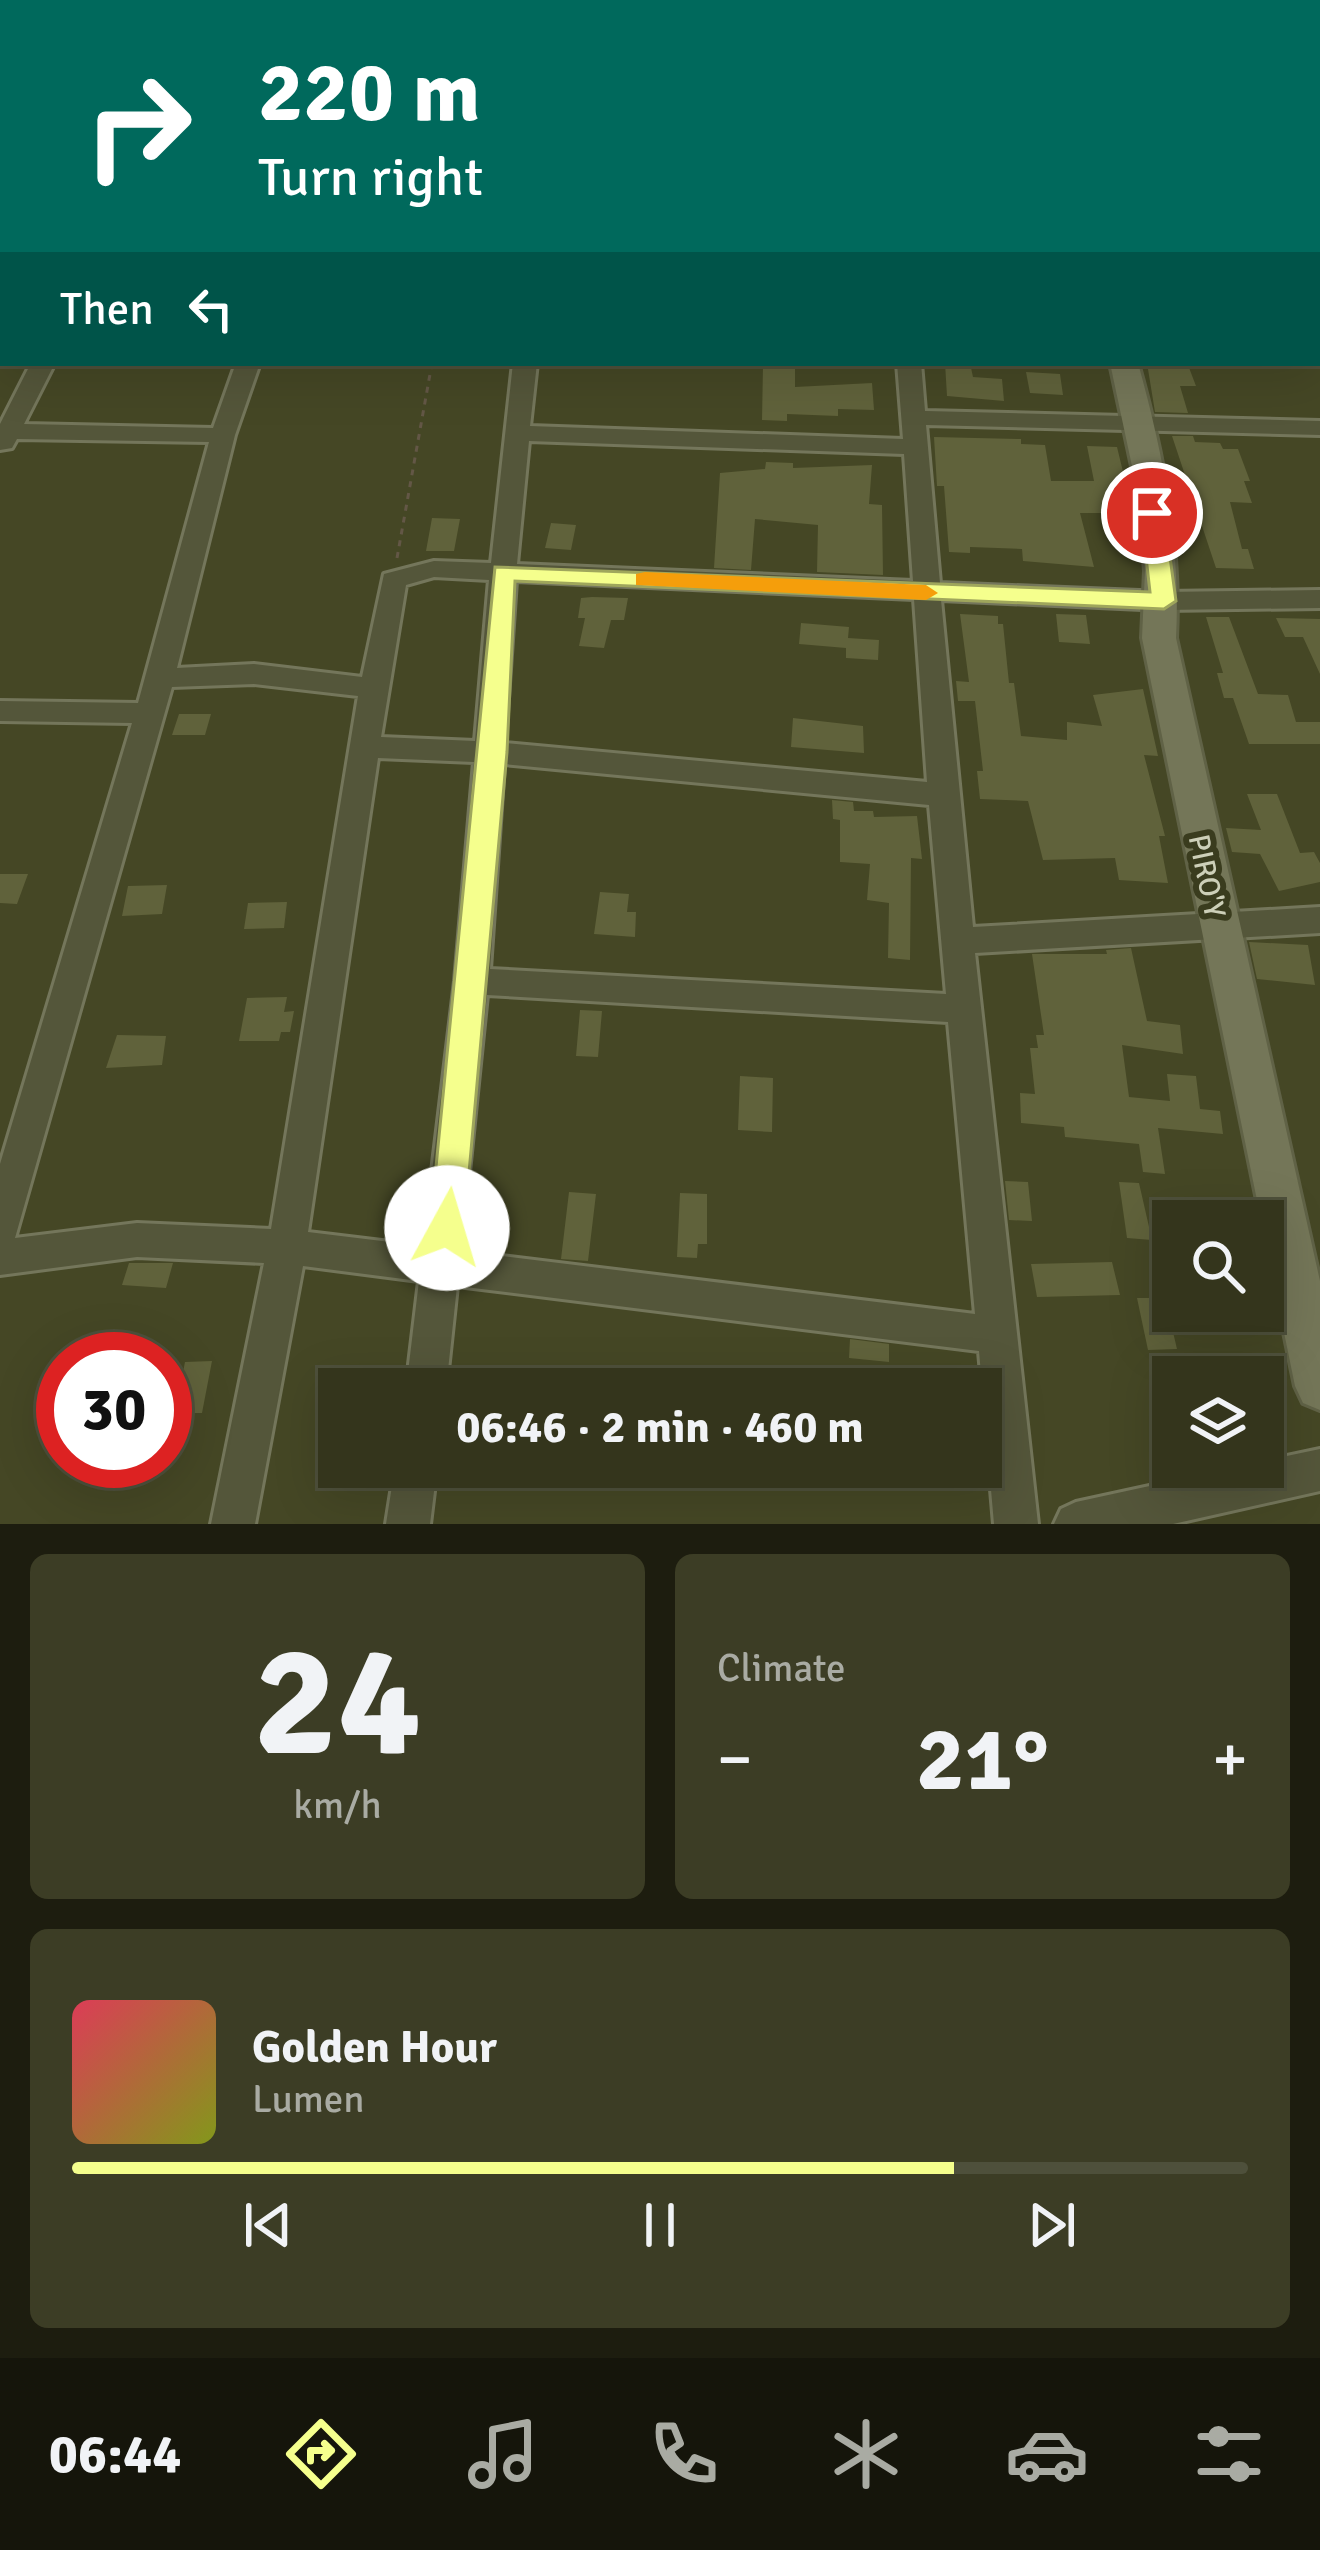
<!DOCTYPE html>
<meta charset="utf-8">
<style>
:root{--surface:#34351c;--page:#3c3d25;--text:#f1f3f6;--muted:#a9aba3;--line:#4e503b;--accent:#f5ff8d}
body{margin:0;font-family:Signika,sans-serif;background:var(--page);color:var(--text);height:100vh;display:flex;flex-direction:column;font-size:45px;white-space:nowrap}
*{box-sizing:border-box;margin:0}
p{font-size:39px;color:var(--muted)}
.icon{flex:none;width:66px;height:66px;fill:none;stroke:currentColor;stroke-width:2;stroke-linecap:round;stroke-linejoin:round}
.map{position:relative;height:1524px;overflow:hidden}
.drawer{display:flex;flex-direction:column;gap:30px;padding:30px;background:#1d1d0f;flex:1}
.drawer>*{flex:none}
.hud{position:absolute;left:0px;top:0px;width:1320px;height:366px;box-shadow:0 12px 48px #0002,0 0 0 3px var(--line);background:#00695c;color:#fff;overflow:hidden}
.controls{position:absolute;left:1152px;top:1200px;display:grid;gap:24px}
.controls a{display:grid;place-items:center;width:132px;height:132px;border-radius:0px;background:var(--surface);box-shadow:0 12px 48px #0002,0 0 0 3px var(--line);font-size:60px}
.speed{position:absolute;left:36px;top:1332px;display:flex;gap:24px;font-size:60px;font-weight:700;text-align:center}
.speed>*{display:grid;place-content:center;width:156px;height:156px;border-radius:50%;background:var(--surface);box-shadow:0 12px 48px #0002,0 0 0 3px var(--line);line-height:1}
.speed .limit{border:18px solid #d22;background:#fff;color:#111}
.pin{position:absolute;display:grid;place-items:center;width:102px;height:102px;color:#fff;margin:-51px;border:6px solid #fff;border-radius:50%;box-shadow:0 3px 12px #0007}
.me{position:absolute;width:132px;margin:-66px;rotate:6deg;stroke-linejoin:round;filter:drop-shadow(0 0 9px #0008)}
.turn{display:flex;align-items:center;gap:42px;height:252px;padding:0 60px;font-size:54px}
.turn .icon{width:156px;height:156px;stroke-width:2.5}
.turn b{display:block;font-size:84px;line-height:102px}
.then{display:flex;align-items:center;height:114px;padding:0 60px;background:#0003;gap:24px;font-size:45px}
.big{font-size:90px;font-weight:800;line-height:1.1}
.drawer .tile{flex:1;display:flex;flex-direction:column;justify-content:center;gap:18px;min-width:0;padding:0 42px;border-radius:18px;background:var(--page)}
.drawer .dial{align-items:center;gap:0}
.dial b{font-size:156px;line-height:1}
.song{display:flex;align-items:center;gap:36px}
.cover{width:144px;height:144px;border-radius:18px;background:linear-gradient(135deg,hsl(350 70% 55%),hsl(70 70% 35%))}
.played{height:12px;border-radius:6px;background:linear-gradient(90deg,var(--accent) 75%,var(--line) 75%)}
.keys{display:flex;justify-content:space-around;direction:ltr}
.heat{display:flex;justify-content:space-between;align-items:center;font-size:66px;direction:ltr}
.drawer .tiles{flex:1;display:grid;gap:30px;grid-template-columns:1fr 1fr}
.tile:last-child{grid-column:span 2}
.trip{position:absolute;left:318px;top:1368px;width:684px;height:120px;border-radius:0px;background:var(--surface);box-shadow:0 12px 48px #0002,0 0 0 3px var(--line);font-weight:800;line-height:120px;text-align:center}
.dock{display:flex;height:192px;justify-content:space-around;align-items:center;background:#15150b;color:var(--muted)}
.dock .icon{width:84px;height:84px}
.dock .on{color:var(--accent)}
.dock b{font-size:54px;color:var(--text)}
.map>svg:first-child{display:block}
</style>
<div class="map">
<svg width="1320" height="1524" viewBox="0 0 1320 1524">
<rect width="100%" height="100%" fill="#454725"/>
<path fill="#60623b" d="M945 363H970L973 377 1002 379 1004 401 947 396Z
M1147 363 1188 365 1196 386H1180L1188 413 1155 412Z
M763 365H795V387L872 383 874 410 838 409V416L787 414V421L762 420Z
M1026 372 1060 374 1063 395 1030 393Z
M1172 436H1193L1195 442 1220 443 1223 449H1238L1250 481H1244L1252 503 1230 502 1242 549H1248L1254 569 1216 568Z
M934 437 1021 439V444L1045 445 1051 481H1094L1087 446 1117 447 1133 513H1080L1094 567 1023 561 1022 549 970 547V553L949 552 944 486H937Z
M766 462 793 463V468L872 465 869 504 882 505 883 575 817 572 818 525 755 519 751 570 714 568 720 473 765 469Z
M432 518 460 519 454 551H426Z
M551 523 576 525 571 550 545 548Z
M592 597 628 598 624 620H611L604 648 579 646 585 618H578L581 598Z
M960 614 998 616V624H1003L1009 683H1014L1021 736 1067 740V722L1102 726 1093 695 1143 689 1158 756 1144 755 1165 836H1159L1168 883 1119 880 1115 858 1043 860 1028 801 980 799 977 771H983L975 701H958L956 681 969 682Z
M1056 614 1086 615 1090 644 1059 642Z
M1206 617H1229L1258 694 1288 695 1296 722H1320V744H1249L1233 698H1224L1217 673H1223Z
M1276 618 1320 619V674L1303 637H1285Z
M801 623 849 627 848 638 879 640 878 660 846 658V648L799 644Z
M179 714H211L205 735H172Z
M793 718 863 726 864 753 791 747Z
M1247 794H1277L1300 853 1314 852 1320 863V882L1279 891 1260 854 1232 852 1226 828 1261 830Z
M832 800 853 802 854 811H873L874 817 917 816 922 859 911 858 910 960 888 958 889 903 867 900 870 864 840 862V820L833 819Z
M0 874H28L17 904 0 903Z
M167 885 162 914 122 916 128 886Z
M600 892 629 894 627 912H636L635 937 594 934Z
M287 902 284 928 244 929 248 903Z
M1249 942 1308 945 1315 985 1257 979Z
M1131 948 1147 1021 1180 1025 1183 1054 1122 1045 1129 1097 1170 1101 1167 1074 1196 1076 1200 1109 1220 1111 1223 1134 1158 1128 1165 1174 1143 1172 1139 1144 1065 1137 1064 1127 1021 1123 1020 1093 1035 1094 1030 1048H1038L1036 1035H1044L1032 954H1107L1106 950Z
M287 997 284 1012 294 1011 290 1032H281L279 1041H239L247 998Z
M580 1010 602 1011 598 1057 576 1056Z
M117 1035 166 1036 162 1065 106 1068Z
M740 1076 773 1078 772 1132 738 1130Z
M1005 1181 1028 1182 1032 1221 1009 1220Z
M1119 1182 1139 1183 1152 1240 1127 1238Z
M569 1192 596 1194 588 1261 561 1259Z
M680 1193 707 1194V1244H698L697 1258 677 1257Z
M1112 1262 1120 1295 1037 1297 1031 1264Z
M129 1263H173L166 1288 122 1285Z
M1137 1298H1165L1177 1349 1148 1350Z
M850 1339 889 1344V1362L849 1358Z
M212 1361 202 1413H175L185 1362Z
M846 1467H921L922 1489 845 1481Z"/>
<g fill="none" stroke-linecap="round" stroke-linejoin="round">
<defs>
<path id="minor" d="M855 0H871V3H855Z
M1130 0H1186L1184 3Z
M0 26H3V36H0Z
M1317 34H1320V44H1317Z
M0 101H3V113H0Z
M0 188H3V200H0Z
M1317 238H1320V250H1317Z
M1317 292 1320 293V316L1317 315Z
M3 304V318L0 319V305Z
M31 363H55L24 424 213 428 236 363H260L235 435 177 668 254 664 362 677 384 574 434 561 491 563 513 363H537L530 426 903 439 897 363H921L925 411 1320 421V435L926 425 940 583 1164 592 1320 590V608L1164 610 941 600 973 927 1320 907V933L975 953 1038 1524H994L979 1351 457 1286 446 1389H406L419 1281 303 1266 255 1524H211L264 1263 137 1257 0 1275V1164L132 723 0 721V701L138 703 209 442 17 439 12 448 0 450V424ZM529 441 904 454 913 581 517 564ZM434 577 489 580 475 741 381 737 406 585ZM516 581 914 599 927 782 505 743ZM254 684 358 696 271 1229 137 1223 15 1238 172 687ZM378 758 474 762 455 981 423 1246 308 1232ZM504 764 929 805 946 994 490 969ZM487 995 948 1022 975 1314 461 1251Z
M1320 1449V1491L1173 1524H1054L1061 1509 1076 1502 1237 1467H1263V1461Z
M395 1467H437L430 1524H386Z"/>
<path id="major" d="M1007 0H1027L1029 3H1009Z
M1110 363H1138C1163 453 1181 544 1176 638L1320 1281V1410L1303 1403 1295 1386 1142 638 1145 571 1139 499Z"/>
</defs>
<use href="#minor" stroke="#74765b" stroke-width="6"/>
<use href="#major" stroke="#606246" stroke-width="6"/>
<path stroke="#635746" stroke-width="3" stroke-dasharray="6 6" stroke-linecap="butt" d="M397 558 432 363"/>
<use href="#minor" fill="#54563a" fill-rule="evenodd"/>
<use href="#major" fill="#747658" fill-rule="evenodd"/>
</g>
<path fill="#f5ff8d" stroke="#9fa65c" stroke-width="3" d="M1152 506 1164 513 1176 601 1164 609 515 581 507 752 464 1228 459 1239 447 1243 435 1239 430 1228 495 567 1150 592 1141 513Z"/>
<path fill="#f59e0b" d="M645 572 926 585 938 593 926 600 636 585V574Z"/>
<g text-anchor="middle" stroke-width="12" stroke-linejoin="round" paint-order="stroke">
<g font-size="30" fill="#cdcfb8" stroke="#3a3c1e">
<text transform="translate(1207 876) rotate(78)" y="10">PIRO'Y</text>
</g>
</g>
</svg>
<div class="controls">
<a><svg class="icon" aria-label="search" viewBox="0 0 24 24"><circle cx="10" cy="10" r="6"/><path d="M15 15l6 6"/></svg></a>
<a><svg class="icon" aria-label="layers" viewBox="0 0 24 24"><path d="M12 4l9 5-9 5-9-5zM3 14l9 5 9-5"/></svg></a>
</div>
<div class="speed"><div class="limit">30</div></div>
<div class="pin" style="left:1152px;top:513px;background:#d93025"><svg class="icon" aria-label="arrive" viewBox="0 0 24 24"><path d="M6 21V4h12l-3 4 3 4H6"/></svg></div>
<svg class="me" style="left:447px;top:1228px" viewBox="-20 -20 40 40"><circle r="19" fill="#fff"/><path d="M0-13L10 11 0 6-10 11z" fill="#f5ff8d"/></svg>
<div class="trip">06:46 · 2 min · 460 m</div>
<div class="hud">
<div class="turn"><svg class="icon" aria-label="right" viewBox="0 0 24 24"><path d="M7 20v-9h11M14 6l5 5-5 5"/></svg><div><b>220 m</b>Turn right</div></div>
<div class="then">Then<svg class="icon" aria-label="left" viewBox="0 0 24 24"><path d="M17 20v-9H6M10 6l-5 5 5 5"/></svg></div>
</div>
</div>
<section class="drawer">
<div class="tiles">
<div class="tile dial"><b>24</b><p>km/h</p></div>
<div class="tile"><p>Climate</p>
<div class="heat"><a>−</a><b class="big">21°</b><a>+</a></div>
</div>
<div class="tile">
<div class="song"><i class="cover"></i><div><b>Golden Hour</b><p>Lumen</p></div></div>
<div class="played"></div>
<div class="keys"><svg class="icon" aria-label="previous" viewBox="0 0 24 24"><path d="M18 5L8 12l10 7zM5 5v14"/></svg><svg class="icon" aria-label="pause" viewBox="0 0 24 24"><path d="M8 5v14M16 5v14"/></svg><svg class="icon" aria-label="next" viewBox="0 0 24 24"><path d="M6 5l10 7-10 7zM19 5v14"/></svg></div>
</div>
</div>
</section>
<nav class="dock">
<b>06:44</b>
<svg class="icon on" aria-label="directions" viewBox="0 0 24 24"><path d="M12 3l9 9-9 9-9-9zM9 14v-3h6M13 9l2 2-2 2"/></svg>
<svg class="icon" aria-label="music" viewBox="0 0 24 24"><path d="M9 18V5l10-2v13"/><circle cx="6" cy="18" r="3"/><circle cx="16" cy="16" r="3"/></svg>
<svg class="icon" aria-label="phone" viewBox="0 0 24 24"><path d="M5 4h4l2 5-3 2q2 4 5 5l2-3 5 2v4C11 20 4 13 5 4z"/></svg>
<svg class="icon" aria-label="climate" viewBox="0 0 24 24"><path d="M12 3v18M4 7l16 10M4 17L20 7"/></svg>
<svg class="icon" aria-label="car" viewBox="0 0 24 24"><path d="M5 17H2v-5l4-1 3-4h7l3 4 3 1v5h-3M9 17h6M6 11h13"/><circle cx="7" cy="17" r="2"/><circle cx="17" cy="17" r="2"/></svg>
<svg class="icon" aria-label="filters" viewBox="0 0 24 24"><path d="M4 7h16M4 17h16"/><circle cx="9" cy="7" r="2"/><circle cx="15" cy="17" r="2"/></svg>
</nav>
